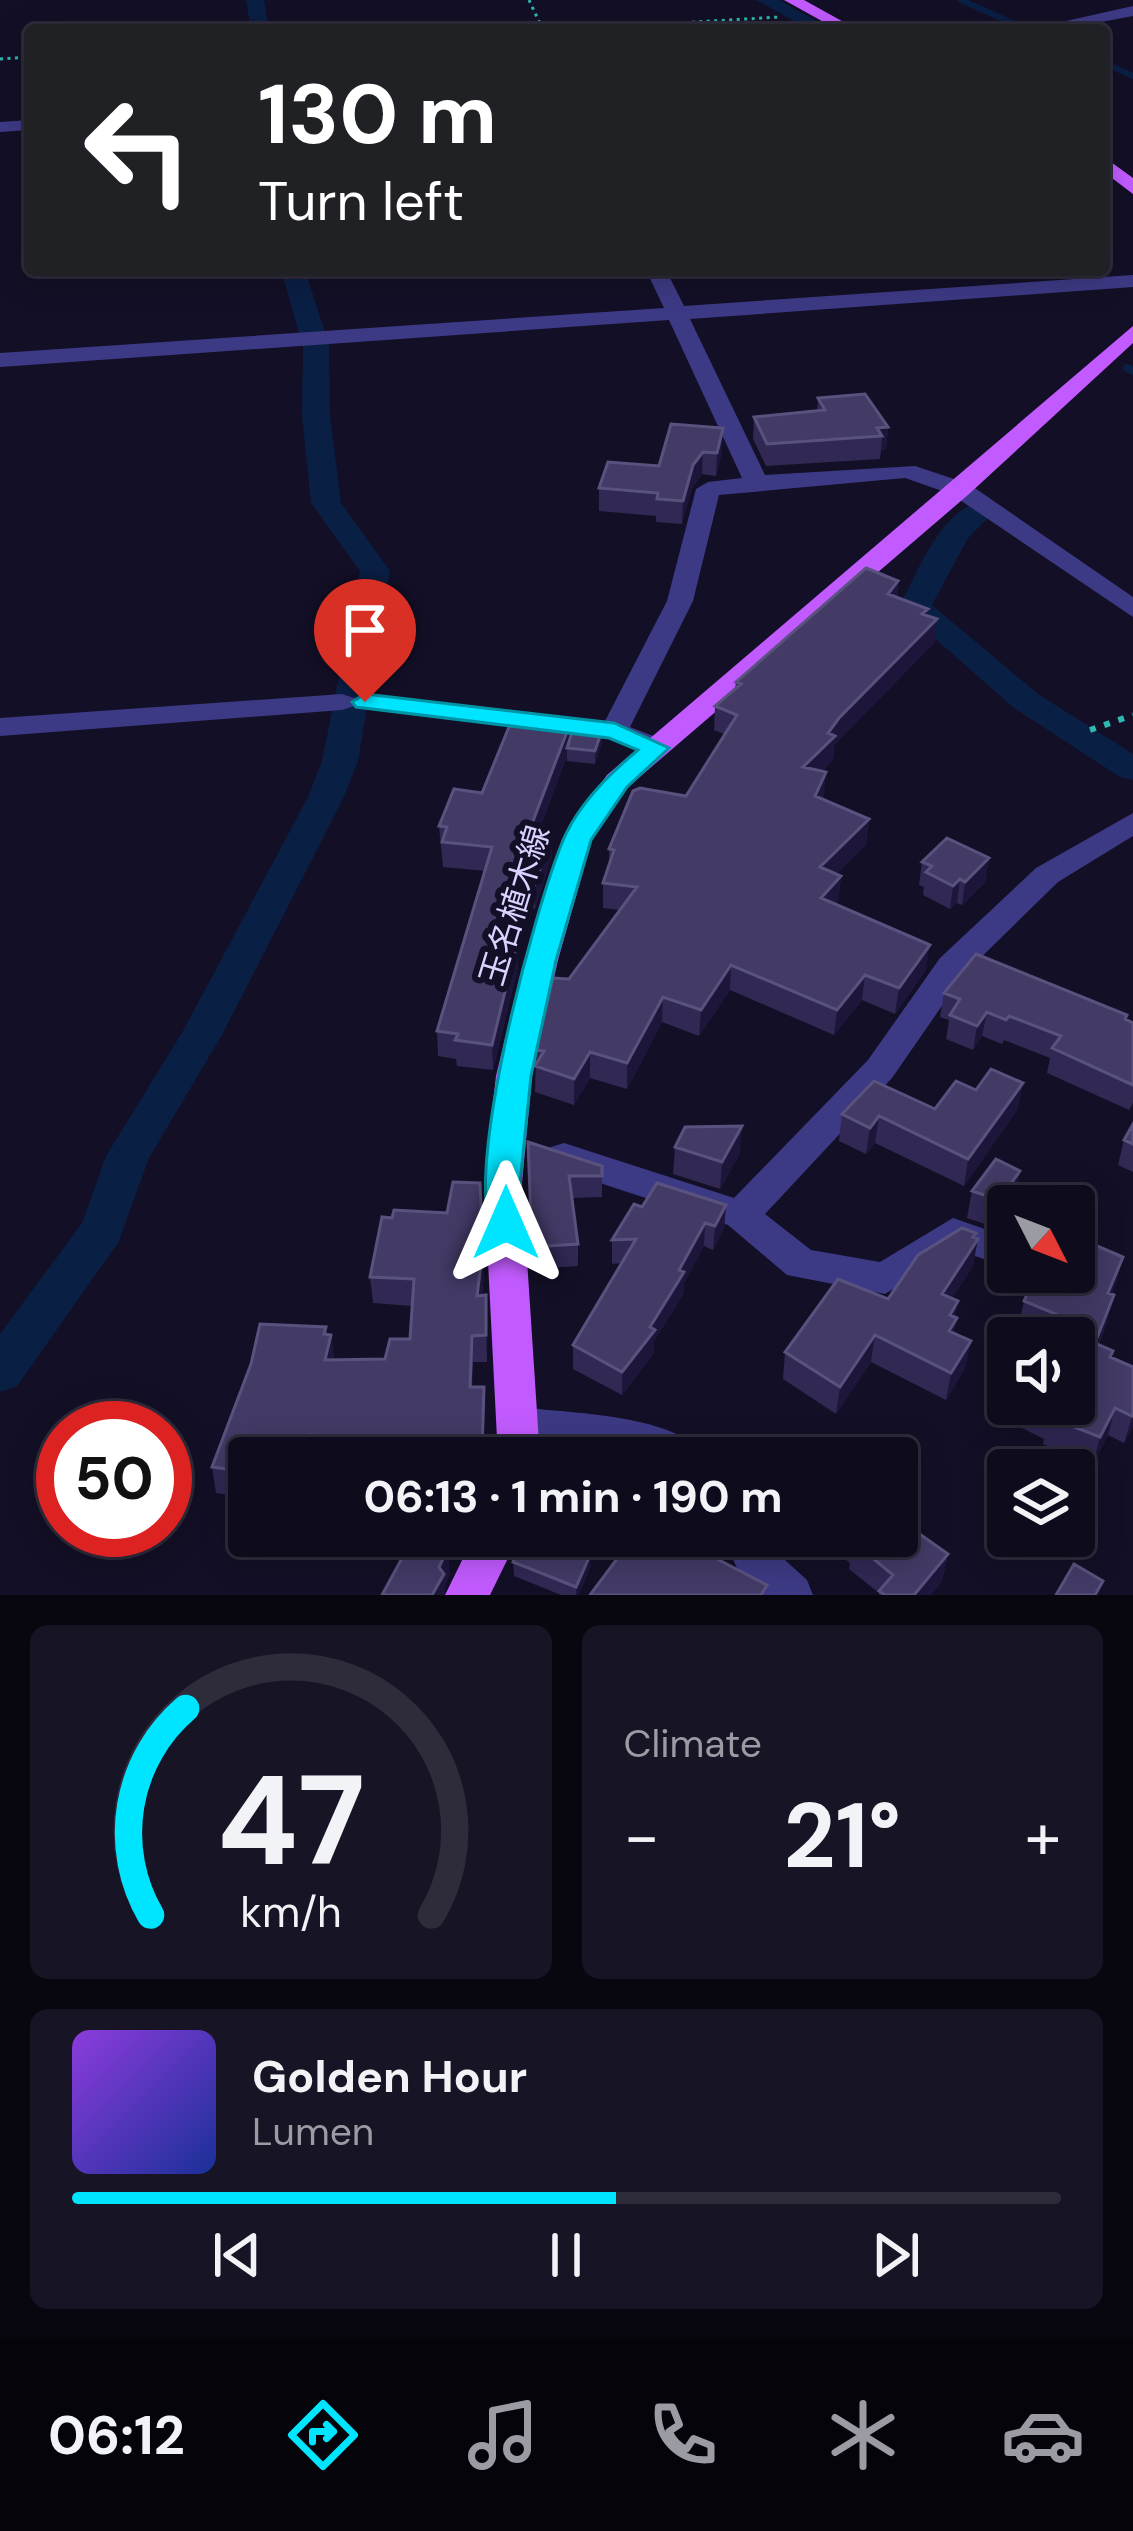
<!DOCTYPE html>
<meta charset="utf-8">
<style>
:root{--surface:#0e0b1c;--page:#171425;--text:#f1f3f6;--muted:#9b9ba3;--line:#2e2b3b;--accent:#00e5ff}
body{margin:0;font-family:"DM Sans","Noto Sans JP",sans-serif;background:var(--page);color:var(--text);height:100vh;display:flex;flex-direction:column;font-size:45px;white-space:nowrap}
*{box-sizing:border-box;margin:0}
p{font-size:39px;color:var(--muted)}
.icon{flex:none;width:66px;height:66px;fill:none;stroke:currentColor;stroke-width:2;stroke-linecap:round;stroke-linejoin:round}
.map{position:relative;height:1595px;overflow:hidden}
.panel{display:flex;flex-direction:column;gap:30px;padding:30px;background:#08060f;flex:1}
.panel>*{flex:none}
.top-card{position:absolute;left:24px;top:24px;width:1086px;height:252px;border-radius:12px;box-shadow:0 6px 30px #0003,0 0 0 3px var(--line);background:#202124;color:#fff;overflow:hidden}
.needle{width:78px;rotate:132deg}
.buttons{position:absolute;left:987px;top:1185px;display:grid;gap:24px}
.buttons a{display:grid;place-items:center;width:108px;height:108px;border-radius:12px;background:var(--surface);box-shadow:0 6px 30px #0003,0 0 0 3px var(--line);font-size:60px}
.speed{position:absolute;left:36px;top:1401px;display:flex;gap:24px;font-size:60px;font-weight:700;text-align:center}
.speed>*{display:grid;place-content:center;width:156px;height:156px;border-radius:50%;background:var(--surface);box-shadow:0 6px 30px #0003,0 0 0 3px var(--line);line-height:1}
.speed .limit{border:18px solid #d22;background:#fff;color:#111}
.pin{position:absolute;display:grid;place-items:center;width:102px;height:102px;color:#fff;margin:-123px -51px;border-radius:50% 50% 50% 0;rotate:-45deg;box-shadow:0 0 12px #0007}
.pin .icon{rotate:45deg}
.me{position:absolute;width:132px;margin:-66px;rotate:0deg;stroke-linejoin:round;filter:drop-shadow(0 0 9px #0008)}
.turn{display:flex;align-items:center;gap:42px;height:252px;padding:0 36px;font-size:54px}
.turn .icon{width:156px;height:156px;stroke-width:2.5}
.turn b{display:block;font-size:84px;line-height:102px}
.big{font-size:90px;font-weight:700;line-height:1.1}
.panel .tile{flex:1;display:flex;flex-direction:column;justify-content:center;gap:18px;min-width:0;padding:0 42px;border-radius:18px;background:var(--page)}
.panel .dial{align-items:center;gap:0}
.dial svg{height:312px;overflow:visible;fill:none;stroke:var(--line);stroke-width:7;stroke-linecap:round;text-anchor:middle}
.dial text{fill:var(--text);stroke:none}
.song{display:flex;align-items:center;gap:36px}
.cover{width:144px;height:144px;border-radius:18px;background:linear-gradient(135deg,hsl(270 70% 55%),hsl(230 70% 35%))}
.played{height:12px;border-radius:6px;background:linear-gradient(90deg,var(--accent) 55%,var(--line) 55%)}
.keys{display:flex;justify-content:space-around;direction:ltr}
.heat{display:flex;justify-content:space-between;align-items:center;font-size:66px;direction:ltr}
.panel .tiles{flex:1;display:grid;gap:30px;grid-template-columns:1fr 1fr}
.tile:last-child{grid-column:span 2}
.trip{position:absolute;left:228px;top:1437px;width:690px;height:120px;border-radius:12px;background:var(--surface);box-shadow:0 6px 30px #0003,0 0 0 3px var(--line);font-weight:700;line-height:120px;text-align:center}
.dock{display:flex;height:192px;justify-content:space-around;align-items:center;background:#06040b;color:var(--muted)}
.dock .icon{width:84px;height:84px}
.dock .active{color:var(--accent)}
.dock b{font-size:54px;color:var(--text)}
.map>svg:first-child{display:block}
</style>
<div class="map">
<svg width="1133" height="1595" viewBox="0 0 1133 1595">
<rect width="100%" height="100%" fill="#130f26"/>
<g fill="none" stroke-linecap="round" stroke-linejoin="round">
<path stroke="#0a1f44" stroke-width="6" d="M961 0 1019 26
M1104 63 1133 76"/>
<path stroke="#0a1f44" stroke-width="8" d="M1127 368 1133 371"/>
<path fill="#0a1f44" fill-rule="evenodd" d="M246 0H264L269 30H251Z
M756 0H779L833 30H810Z
M281 270H305L329 345 330 415 341 503 390 571 358 761 344 797 222 1035 149 1158 118 1243 17 1386 0 1392V1334L82 1223 106 1156 183 1031 308 797 322 761 360 571 311 503 302 415 303 347Z
M981 501 996 510 968 538 932 605 1038 694 1133 754V780L1120 777 1014 708 899 607C918 572 939 512 981 501Z"/>
<path stroke="#2fb8b0" stroke-width="3" stroke-dasharray="3 4.5" stroke-linecap="butt" d="M529 0 543 30
M557 30 780 17
M0 59 30 57"/>
<path stroke="#2fb8b0" stroke-width="6" stroke-dasharray="6 9" stroke-linecap="butt" d="M1090 730 1133 715"/>
<path fill="#3d3a85" fill-rule="evenodd" d="M1133 6V16L1058 30H1026Z
M30 120V130L0 132V122Z
M646 270H666L684 306 1133 275V287L690 319 765 475 915 466 969 484 1133 597V617L951 494 905 478 719 495 693 601 630 727 666 741 671 747 666 753 656 756 609 739 354 706 342 710 0 736V718L342 694 354 698 365 694 605 721 667 601 696 489 708 482 742 478 669 320 0 367V353L664 308Z
M1133 813V836L1058 882 964 974 892 1078 765 1214 811 1250 880 1262 953 1218 1008 1237V1267L957 1250 885 1294 787 1275 728 1225 551 1167 546 1157 551 1147 564 1143 734 1198 868 1060 940 958 1036 868Z
M518 1407C565 1413 683 1414 704 1458H628L518 1443 503 1438 497 1425 503 1412Z
M730 1536H774L775 1551 807 1580 813 1595H760C739 1575 731 1565 730 1536Z"/>
<path fill="#c25bff" fill-rule="evenodd" d="M784 0H804L858 30H838Z
M1104 157 1133 178V194L1104 172Z
M1133 326V343L969 494 628 787 592 839 558 960 532 1076 522 1183 540 1458H498L484 1183 496 1076 524 960 562 839 607 775Z
M474 1536H519L490 1595H445Z"/>
</g>
<path fill="#312854" d="M818 398 888 427 886 449 881 450 880 459 766 466 753 439 754 417 817 411Z
M671 424 722 451 716 476 702 474 692 488 682 524 656 522V516L599 511V488L659 466Z
M898 581 897 597 927 616 937 619 934 643 837 742 834 745 833 760 822 771 823 799 869 819 866 844 836 874 841 876 838 901 836 904 926 970 895 1014 862 1000 834 1035 730 990 699 1036 662 1022 627 1089 590 1078 574 1105 535 1092 536 1050 569 979 620 910 603 908V883L609 864V849L686 796 724 734 714 730 715 706 735 689 736 682Z
M570 738 602 743 595 764 567 761V756L539 830 552 856 535 909 519 907 511 941 517 942 518 967 493 1070 457 1066 456 1059 438 1056 437 1031 485 871 443 867 439 826 482 793Z
M989 858 985 882 962 905 957 903 950 909 923 895 924 887 919 885 922 862Z
M944 993 1127 1015 1126 1020 1133 1023V1103L1129 1110 1047 1073 1050 1058 1004 1040 1002 1044 982 1036 973 1050 946 1039 949 1020 940 1017Z
M1023 1083 1017 1110 964 1186 875 1143 866 1154 839 1141 842 1114 935 1109 976 1090Z
M1133 1124V1172L1118 1165 1124 1140Z
M528 1142 602 1176V1197L572 1198 578 1244V1266L532 1269Z
M675 1147 740 1153 720 1189 673 1174Z
M1020 1171 1015 1198 994 1227 967 1218 972 1191Z
M726 1205 724 1229 713 1250 704 1246 684 1283 683 1295 654 1341V1353L622 1395 573 1369V1345L621 1263 612 1264V1240L642 1207Z
M392 1218 484 1275 482 1296 486 1295 487 1362H473L472 1387H484L483 1458H249V1504L236 1503 235 1496 216 1493 212 1467 326 1327 327 1335H331L334 1360 385 1359 410 1339 412 1306 373 1303 370 1277Z
M976 1233 973 1266 952 1298 955 1317 954 1333 971 1341 965 1368 946 1400 871 1362 836 1414 783 1379 785 1352 888 1299Z
M1123 1257 1112 1294 1107 1322 1099 1344 1111 1357 1133 1367V1426L1124 1443 1108 1435 1093 1464 1043 1444 1044 1439 1020 1427 1025 1404H1074V1338H1042L1018 1328 1024 1301Z
M897 1511 898 1518 948 1554 942 1581 931 1595H879V1593L849 1569 850 1563 813 1536H897Z
M513 1562 591 1566 578 1595H561L514 1576Z"/>
<path fill="#1d163a" d="M888 427 886 449 881 450 882 436 877 428Z
M723 428 722 451 716 476 717 453Z
M703 452 702 474 692 488 682 524 683 501 693 465Z
M898 581 896 604 888 594Z
M928 609 925 632 937 619 934 643 837 742 834 745 833 760 801 791 803 767 828 733Z
M570 724V748H567V756L530 853V829Z
M602 730V743L595 764V751Z
M826 772 824 796 813 820 815 796Z
M869 819 866 844 818 892 820 867Z
M552 832V856L535 909V884Z
M989 858 985 882 962 905 965 882Z
M841 876 838 901 819 923 821 898Z
M960 879 957 903 950 909 953 886Z
M519 882V907L506 966 505 941Z
M517 942 518 967 493 1070 492 1045Z
M930 945 926 970 895 1014 899 988Z
M731 965 730 990 699 1036 701 1010Z
M865 975 862 1000 834 1035 837 1010Z
M663 997 662 1022 627 1089V1063Z
M987 1012 982 1036 973 1050 977 1026Z
M590 1052V1078L574 1105V1079Z
M1023 1083 1017 1110 964 1186 968 1159Z
M879 1116 875 1143 866 1154 870 1128Z
M742 1126 740 1153 720 1189 722 1162Z
M1020 1171 1015 1198 994 1227 999 1200Z
M726 1205 724 1229 713 1250 715 1226Z
M705 1223 704 1246 684 1283 683 1295 654 1341V1353L622 1395V1372L650 1327Z
M976 1233 974 1245 978 1239 973 1266 938 1321 942 1294Z
M483 1249 484 1275 478 1323 477 1296Z
M1123 1257 1116 1284 1101 1320 1108 1293Z
M1114 1295 1107 1322 1088 1370 1095 1343Z
M958 1301 954 1322 957 1318 952 1345 948 1336 950 1315Z
M326 1327 328 1347 331 1335 334 1362 325 1360Z
M875 1335 871 1362 836 1414 840 1387Z
M971 1341 965 1368 946 1400 951 1373Z
M484 1387 485 1414 482 1458V1452Z
M1115 1408 1108 1435 1093 1464 1100 1437Z
M1133 1414V1426L1124 1443Z
M309 1435 312 1458H301Z
M702 1536H714V1542L693 1571 694 1547Z
M448 1549 450 1575 445 1586V1595H432L439 1567Z
M591 1553V1566L578 1595H576V1587Z
M948 1554 942 1581 931 1595H914Z"/>
<path fill="#433a66" stroke="#5a527e" stroke-width="3" d="M865 394 888 427 877 428 882 436 767 444 754 417 825 410 818 398Z
M671 424 723 428 717 453 703 452 693 465 683 501 657 499 658 493 599 488 608 462 659 466Z
M866 568 898 581 888 594 928 609 922 614 937 619 839 718 828 733 835 736 803 767 826 772 815 796 869 819 820 867 841 876 821 898 930 945 899 988 865 975 837 1010 731 965 701 1010 663 997 627 1063 590 1052 574 1079 535 1066 544 1051 536 1050 553 978 569 979 637 887 603 883 614 850 609 849 633 791 640 788 686 796 737 715 715 706 741 684 736 682Z
M513 717 570 724 530 829 552 832 535 884 519 882 505 941 517 942 492 1045 455 1040 458 1034 437 1031 492 847 442 842 447 827 439 826 454 789 482 793Z
M574 726 602 730 595 751 567 748Z
M947 838 989 858 965 882 960 879 953 886 926 872 932 866 922 862Z
M976 954 1127 1015 1125 1019 1133 1023V1085L1052 1048 1061 1036 1009 1016 1006 1020 987 1012 977 1026 950 1015 960 999 944 993Z
M991 1069 1023 1083 968 1159 879 1116 870 1128 842 1114 874 1081 935 1109 956 1081 976 1090Z
M1133 1124V1144L1124 1140Z
M742 1126 722 1162 675 1147 685 1127Z
M528 1142 602 1166V1176H569L578 1244 532 1247Z
M996 1159 1020 1171 999 1200 972 1191Z
M453 1182 480 1183 483 1249 477 1296 486 1295V1335L472 1336 470 1387H484L482 1452H441L440 1458H406L409 1440 309 1435 301 1458H249V1478L231 1477 234 1470 212 1467 251 1364 260 1324 326 1327 324 1334 331 1335 325 1360 385 1359 390 1339H410L414 1279 370 1277 382 1217 392 1218 394 1210 447 1213Z
M657 1183 726 1205 715 1226 705 1223 679 1270 684 1272 650 1327 655 1330 622 1372 573 1345 636 1239 612 1240 634 1204 642 1207Z
M962 1228 976 1233 973 1237 978 1239 942 1294 958 1301 950 1315 957 1318 949 1331 971 1341 951 1373 875 1335 840 1387 785 1352 838 1279 888 1299 918 1255Z
M1074 1236 1123 1257 1108 1293 1114 1295 1095 1343 1113 1351 1110 1357 1133 1367V1414L1132 1416 1115 1408 1100 1437 1049 1417 1052 1413 1034 1404H1074V1338H1044L1058 1315 1024 1301 1037 1272H1074Z
M897 1518 948 1554 914 1595H885L879 1591 893 1575 853 1542 857 1538 853 1536H897Z
M414 1536 448 1549 439 1567 444 1574 432 1595H382Z
M526 1536H548L591 1553 576 1587 513 1562Z
M634 1536H702L694 1547 767 1585 761 1595H590Z
M1074 1564 1103 1581 1095 1595H1056Z"/>
<path fill="#00e5ff" stroke="#0095a6" stroke-width="3" d="M365 694 614 723 669 748 627 787 591 840 556 960 531 1076 520 1183 523 1223 518 1233 506 1237 493 1233C462 1174 535 909 562 843 576 807 609 774 638 750L609 738 356 707 352 702Z"/>
<g text-anchor="middle" stroke-width="12" stroke-linejoin="round" paint-order="stroke">
<g font-size="33" fill="#d9d4ff" stroke="#130f26">
<text transform="translate(514 905) rotate(-73)" y="12">玉名植木線</text>
</g>
</g>
</svg>
<div class="buttons">
<a><svg class="needle" viewBox="-14 -14 28 28"><path d="M0-13l5 13h-10z" fill="#e53935"/><path d="M0 13l5-13h-10z" fill="#9b9ba3"/></svg></a>
<a><svg class="icon" aria-label="sound" viewBox="0 0 24 24"><path d="M4 9h4l5-4v14l-5-4H4zM17 9q2 3 0 6"/></svg></a>
<a><svg class="icon" aria-label="layers" viewBox="0 0 24 24"><path d="M12 4l9 5-9 5-9-5zM3 14l9 5 9-5"/></svg></a>
</div>
<div class="speed"><div class="limit">50</div></div>
<div class="pin" style="left:365px;top:702px;background:#d93025"><svg class="icon" aria-label="arrive" viewBox="0 0 24 24"><path d="M6 21V4h12l-3 4 3 4H6"/></svg></div>
<svg class="me" style="left:506px;top:1223px" viewBox="-20 -20 40 40"><path d="M0-17L14 15 0 8-14 15z" fill="#00e5ff" stroke="#fff" stroke-width="4"/></svg>
<div class="trip">06:13 · 1 min · 190 m</div>
<div class="top-card">
<div class="turn"><svg class="icon" aria-label="left" viewBox="0 0 24 24"><path d="M17 20v-9H6M10 6l-5 5 5 5"/></svg><div><b>130 m</b>Turn left</div></div>
</div>
</div>
<section class="panel">
<div class="tiles">
<div class="tile dial"><svg viewBox="0 0 100 80">
<path d="M14 69A42 42 0 1 1 86 69"/>
<path d="M14 69A42 42 0 0 1 23 16" stroke="#00e5ff"/>
<text x="50" y="56" font-size="32" font-weight="700">47</text>
<text x="50" y="72" font-size="11">km/h</text>
</svg></div>
<div class="tile"><p>Climate</p>
<div class="heat"><a>−</a><b class="big">21°</b><a>+</a></div>
</div>
<div class="tile">
<div class="song"><i class="cover"></i><div><b>Golden Hour</b><p>Lumen</p></div></div>
<div class="played"></div>
<div class="keys"><svg class="icon" aria-label="previous" viewBox="0 0 24 24"><path d="M18 5L8 12l10 7zM5 5v14"/></svg><svg class="icon" aria-label="pause" viewBox="0 0 24 24"><path d="M8 5v14M16 5v14"/></svg><svg class="icon" aria-label="next" viewBox="0 0 24 24"><path d="M6 5l10 7-10 7zM19 5v14"/></svg></div>
</div>
</div>
</section>
<nav class="dock">
<b>06:12</b>
<svg class="icon active" aria-label="directions" viewBox="0 0 24 24"><path d="M12 3l9 9-9 9-9-9zM9 14v-3h6M13 9l2 2-2 2"/></svg>
<svg class="icon" aria-label="music" viewBox="0 0 24 24"><path d="M9 18V5l10-2v13"/><circle cx="6" cy="18" r="3"/><circle cx="16" cy="16" r="3"/></svg>
<svg class="icon" aria-label="phone" viewBox="0 0 24 24"><path d="M5 4h4l2 5-3 2q2 4 5 5l2-3 5 2v4C11 20 4 13 5 4z"/></svg>
<svg class="icon" aria-label="climate" viewBox="0 0 24 24"><path d="M12 3v18M4 7l16 10M4 17L20 7"/></svg>
<svg class="icon" aria-label="car" viewBox="0 0 24 24"><path d="M5 17H2v-5l4-1 3-4h7l3 4 3 1v5h-3M9 17h6M6 11h13"/><circle cx="7" cy="17" r="2"/><circle cx="17" cy="17" r="2"/></svg>
</nav>
